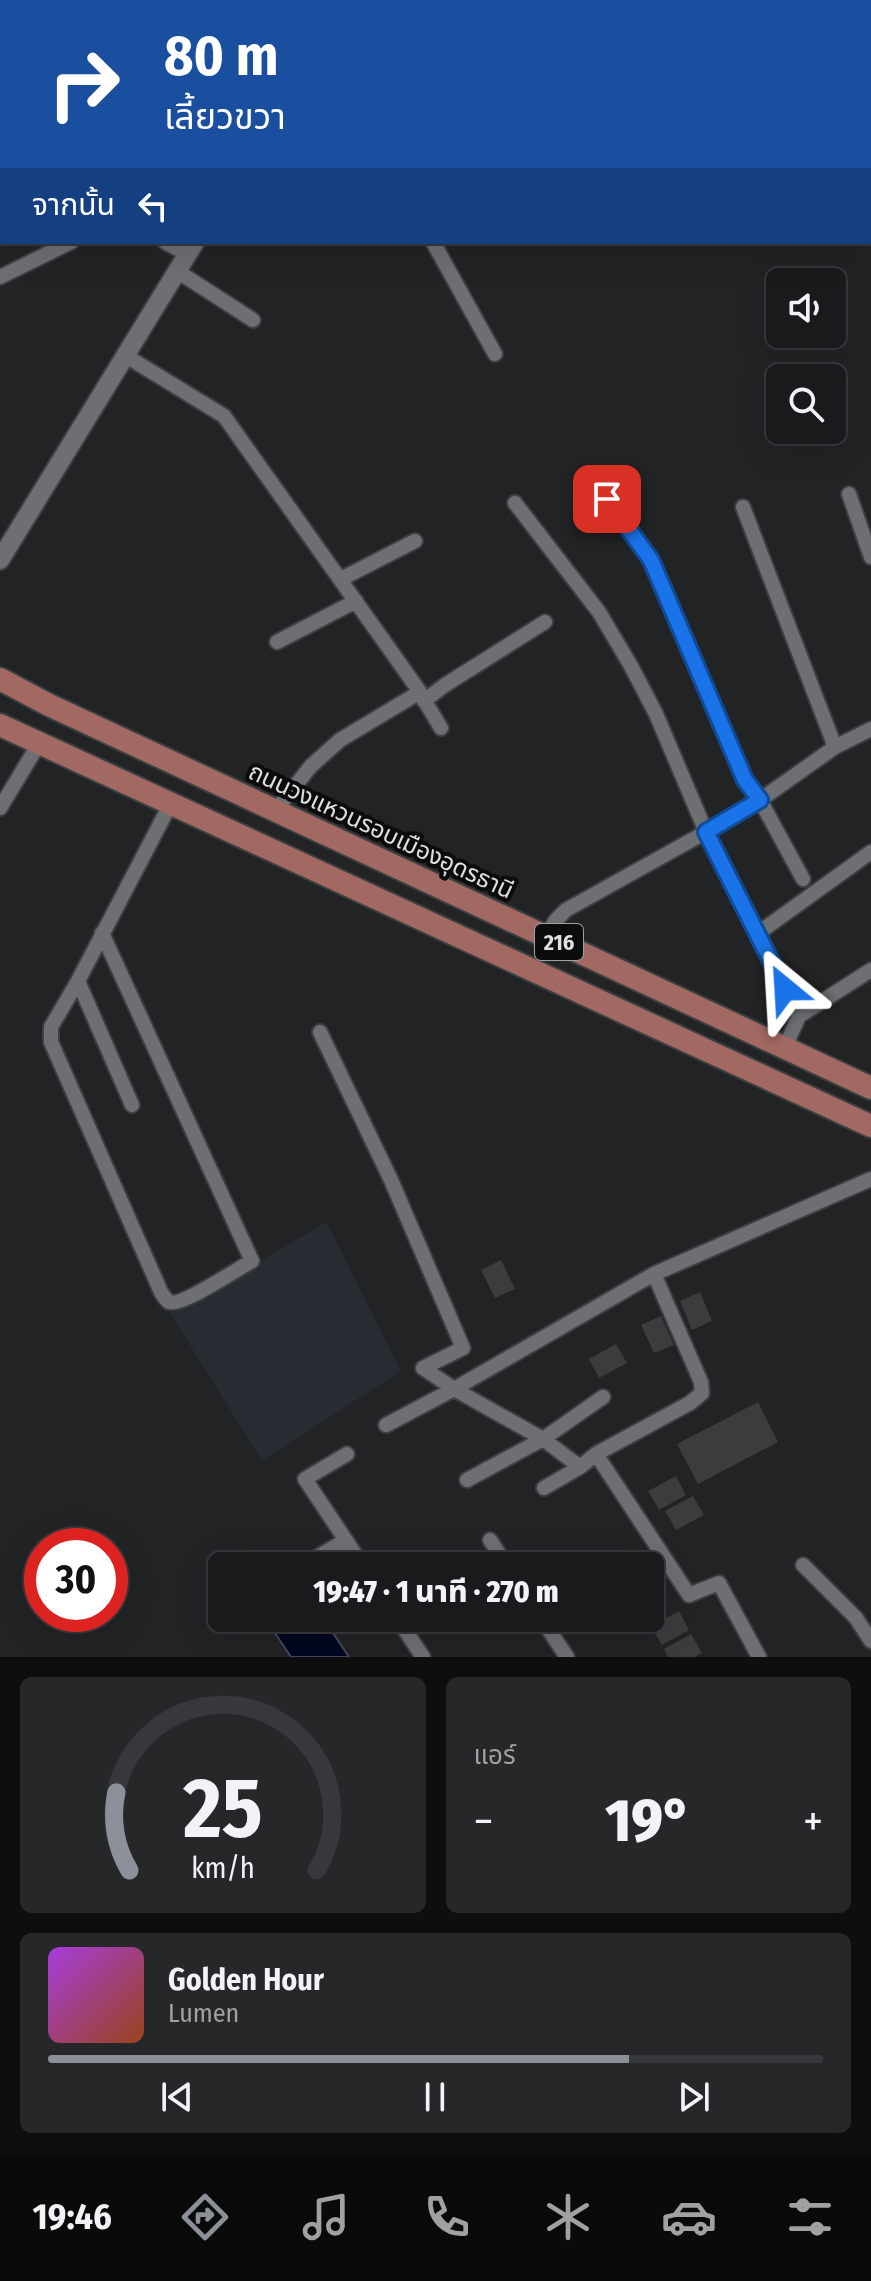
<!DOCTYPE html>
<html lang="th">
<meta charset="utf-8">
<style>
:root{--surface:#191a1c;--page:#262729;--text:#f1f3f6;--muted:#9fa1a3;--line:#37383b;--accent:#8c9099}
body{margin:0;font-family:"Fira Sans Condensed","Noto Sans Thai",sans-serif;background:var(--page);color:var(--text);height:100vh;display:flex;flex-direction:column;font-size:30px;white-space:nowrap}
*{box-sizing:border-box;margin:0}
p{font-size:26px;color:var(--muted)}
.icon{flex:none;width:44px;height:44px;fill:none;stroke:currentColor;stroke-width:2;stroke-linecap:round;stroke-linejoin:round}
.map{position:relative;height:1657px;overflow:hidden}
.sheet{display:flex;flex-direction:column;gap:20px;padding:20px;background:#0e0e0f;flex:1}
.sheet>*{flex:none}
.guide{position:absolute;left:0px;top:0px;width:872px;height:244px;box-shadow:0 8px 32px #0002,0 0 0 2px var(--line);background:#1a4fa0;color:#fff;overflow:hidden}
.buttons{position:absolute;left:766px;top:268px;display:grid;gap:16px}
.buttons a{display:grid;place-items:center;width:80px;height:80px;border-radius:12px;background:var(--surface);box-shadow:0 8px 32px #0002,0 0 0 2px var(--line);font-size:40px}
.speed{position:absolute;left:24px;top:1528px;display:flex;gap:16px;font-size:40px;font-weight:700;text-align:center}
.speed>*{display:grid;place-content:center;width:104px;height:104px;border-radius:50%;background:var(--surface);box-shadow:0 8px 32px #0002,0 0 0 2px var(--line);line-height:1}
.speed .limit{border:12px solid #d22;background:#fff;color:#111}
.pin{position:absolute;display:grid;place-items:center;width:68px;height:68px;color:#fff;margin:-34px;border-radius:16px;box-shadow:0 4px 12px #0006}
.me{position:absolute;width:88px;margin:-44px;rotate:333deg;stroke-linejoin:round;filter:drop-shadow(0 0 6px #0008)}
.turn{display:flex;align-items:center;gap:28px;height:168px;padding:0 32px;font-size:36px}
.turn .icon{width:104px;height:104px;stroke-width:2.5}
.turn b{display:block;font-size:56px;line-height:68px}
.then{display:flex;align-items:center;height:76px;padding:0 32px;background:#0003;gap:16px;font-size:30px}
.big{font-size:60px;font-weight:800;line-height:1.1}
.sheet .card{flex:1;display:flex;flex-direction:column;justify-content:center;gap:12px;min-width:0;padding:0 28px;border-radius:12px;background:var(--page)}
.sheet .dial{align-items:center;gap:0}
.dial svg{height:208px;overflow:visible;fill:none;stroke:var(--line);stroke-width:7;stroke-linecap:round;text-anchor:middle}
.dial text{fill:var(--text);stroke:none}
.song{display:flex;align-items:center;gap:24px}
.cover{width:96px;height:96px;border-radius:12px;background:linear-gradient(135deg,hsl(280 70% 55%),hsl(20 70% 35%))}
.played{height:8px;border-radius:4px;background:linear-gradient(90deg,var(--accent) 75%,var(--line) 75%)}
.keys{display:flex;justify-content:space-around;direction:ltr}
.heat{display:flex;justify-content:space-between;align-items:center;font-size:44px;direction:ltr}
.sheet .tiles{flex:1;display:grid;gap:20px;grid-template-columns:1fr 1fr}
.card:last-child{grid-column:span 2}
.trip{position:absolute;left:208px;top:1552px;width:456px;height:80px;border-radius:12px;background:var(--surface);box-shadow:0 8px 32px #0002,0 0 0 2px var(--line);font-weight:800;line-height:80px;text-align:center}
.dock{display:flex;height:128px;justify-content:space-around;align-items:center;background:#0a0a0b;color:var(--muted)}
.dock .icon{width:56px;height:56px}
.dock .active{color:var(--accent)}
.dock b{font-size:36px;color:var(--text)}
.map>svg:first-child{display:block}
</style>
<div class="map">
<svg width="871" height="1657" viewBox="0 0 871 1657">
<rect width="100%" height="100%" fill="#212325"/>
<path fill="#262c32" d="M327 1222 401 1371 262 1461 170 1313Z"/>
<path fill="#000720" stroke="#43485a" stroke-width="2" d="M265 1618H323L349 1657H291Z"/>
<path fill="#3a3c3e" d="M501 1260 515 1289 495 1298 481 1270Z
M700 1292 712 1321 692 1330 680 1301Z
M661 1316 674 1345 654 1353 641 1325Z
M616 1344 627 1363 599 1378 589 1359Z
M758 1402 778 1442 698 1484 677 1444Z
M676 1476 686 1495 659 1510 648 1491Z
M693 1496 704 1515 676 1530 665 1511Z
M679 1611 689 1630 662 1645 651 1626Z
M691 1634 702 1653 695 1657H668L664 1649Z"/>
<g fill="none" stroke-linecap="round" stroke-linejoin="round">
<defs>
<path id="street" d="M29 0 30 2
M227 0 228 2
M0 109H2
M165 242 187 254
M433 242 495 354
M177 271 253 320
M0 277 71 242
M126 356 224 416 420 692 340 740 311 766 276 810
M849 494 871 557
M607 499 651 560 745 780 760 800 803 879
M515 503 599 612 631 666 656 714 706 832 799 1016
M743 507 835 747
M341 579 415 541
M277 642 356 601
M420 693 441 728
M424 701 445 685 545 622
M0 808 40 742
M102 933 252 1261C239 1268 181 1307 169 1302 167 1301 162 1294 161 1292L51 1042V1027L78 981 171 803
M757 934 871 852
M546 936 556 920 566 910 706 832 760 800 835 747 871 729
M78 981 132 1105
M320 1032 391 1180 463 1348 423 1368 454 1389 543 1439 580 1467
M785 1047 799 1016 871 970
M386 1425 454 1389 654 1274 871 1179
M347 1454 305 1479 363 1566
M596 1454 690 1403 702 1393 701 1382 654 1274
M467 1480 543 1439 603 1397
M544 1488 580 1467 596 1454 689 1595 719 1583 759 1657
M490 1540 507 1566
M803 1565 856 1618 871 1641
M302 1566 346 1540
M397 1618 423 1657
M541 1618 567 1657"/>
<path id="secondary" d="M341 2 342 0
M0 560 195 242"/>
<path id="primary" d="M0 679 49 705 871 1088
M0 725 871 1126"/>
</defs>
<use href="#street" stroke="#3e3f41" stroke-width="18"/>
<use href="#secondary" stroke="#3e3f41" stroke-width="22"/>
<use href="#primary" stroke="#3e3f41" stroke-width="26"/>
<use href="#street" stroke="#6d6f72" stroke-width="14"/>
<use href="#secondary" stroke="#6d6f72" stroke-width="18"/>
<use href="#primary" stroke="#a16961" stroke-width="22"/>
</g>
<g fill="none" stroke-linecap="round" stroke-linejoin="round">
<defs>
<path id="route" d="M607 499 651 560 745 780 760 800 706 832 785 989"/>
</defs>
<use href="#route" stroke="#114b97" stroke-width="20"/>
<use href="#route" stroke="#1a73e8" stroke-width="14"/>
</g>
<g text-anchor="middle" stroke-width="8" stroke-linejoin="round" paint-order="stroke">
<rect fill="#0c0c0d" stroke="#9fa0a1" stroke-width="2" x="535" y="924" width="48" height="36" rx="6"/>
<g font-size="22" font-weight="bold" fill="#dee0e1">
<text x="559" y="950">216</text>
</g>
<g font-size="24" fill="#dee0e1" stroke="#0c0c0d">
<text transform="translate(381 831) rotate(25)" y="8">ถนนวงแหวนรอบเมืองอุดรธานี</text>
</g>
</g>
</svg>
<div class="buttons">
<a><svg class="icon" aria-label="sound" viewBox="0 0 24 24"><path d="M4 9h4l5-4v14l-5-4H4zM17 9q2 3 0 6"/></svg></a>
<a><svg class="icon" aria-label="search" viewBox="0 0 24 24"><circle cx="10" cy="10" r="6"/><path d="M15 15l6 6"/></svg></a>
</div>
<div class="speed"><div class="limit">30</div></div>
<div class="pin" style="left:607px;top:499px;background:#d93025"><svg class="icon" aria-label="arrive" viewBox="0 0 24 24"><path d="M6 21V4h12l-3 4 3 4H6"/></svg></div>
<svg class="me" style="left:785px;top:989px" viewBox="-20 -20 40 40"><path d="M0-17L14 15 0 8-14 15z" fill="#1a73e8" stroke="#fff" stroke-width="4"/></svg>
<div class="trip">19:47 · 1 นาที · 270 m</div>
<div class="guide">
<div class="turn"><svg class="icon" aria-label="right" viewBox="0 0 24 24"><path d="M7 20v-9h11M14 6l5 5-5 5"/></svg><div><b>80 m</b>เลี้ยวขวา</div></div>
<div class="then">จากนั้น<svg class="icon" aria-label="left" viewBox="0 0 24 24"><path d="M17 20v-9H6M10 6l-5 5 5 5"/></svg></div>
</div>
</div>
<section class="sheet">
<div class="tiles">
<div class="card dial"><svg viewBox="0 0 100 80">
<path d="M14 69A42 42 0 1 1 86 69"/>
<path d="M14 69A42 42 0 0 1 9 39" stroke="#8c9099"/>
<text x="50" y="56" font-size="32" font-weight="700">25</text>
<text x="50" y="72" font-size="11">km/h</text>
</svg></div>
<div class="card"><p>แอร์</p>
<div class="heat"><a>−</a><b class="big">19°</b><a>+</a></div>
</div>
<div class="card">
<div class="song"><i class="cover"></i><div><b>Golden Hour</b><p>Lumen</p></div></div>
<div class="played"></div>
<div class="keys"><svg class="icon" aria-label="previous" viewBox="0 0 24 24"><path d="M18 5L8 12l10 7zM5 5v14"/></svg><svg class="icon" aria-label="pause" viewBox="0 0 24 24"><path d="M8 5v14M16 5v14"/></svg><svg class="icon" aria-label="next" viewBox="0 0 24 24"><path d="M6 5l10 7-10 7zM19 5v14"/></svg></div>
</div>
</div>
</section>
<nav class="dock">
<b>19:46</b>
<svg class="icon active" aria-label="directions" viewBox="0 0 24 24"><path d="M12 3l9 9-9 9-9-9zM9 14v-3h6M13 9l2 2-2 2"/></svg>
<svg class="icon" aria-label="music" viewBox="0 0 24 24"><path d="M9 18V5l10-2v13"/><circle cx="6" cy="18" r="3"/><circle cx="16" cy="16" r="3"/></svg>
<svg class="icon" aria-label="phone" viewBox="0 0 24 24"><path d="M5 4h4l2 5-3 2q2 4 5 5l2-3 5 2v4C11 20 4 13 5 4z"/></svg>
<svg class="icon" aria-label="climate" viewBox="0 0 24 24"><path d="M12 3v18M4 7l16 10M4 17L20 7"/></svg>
<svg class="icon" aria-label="car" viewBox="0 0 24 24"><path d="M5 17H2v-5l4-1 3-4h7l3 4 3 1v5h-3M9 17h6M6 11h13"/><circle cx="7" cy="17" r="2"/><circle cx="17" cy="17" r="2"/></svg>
<svg class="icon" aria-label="filters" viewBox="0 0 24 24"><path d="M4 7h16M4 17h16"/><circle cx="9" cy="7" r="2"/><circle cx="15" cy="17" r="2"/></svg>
</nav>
